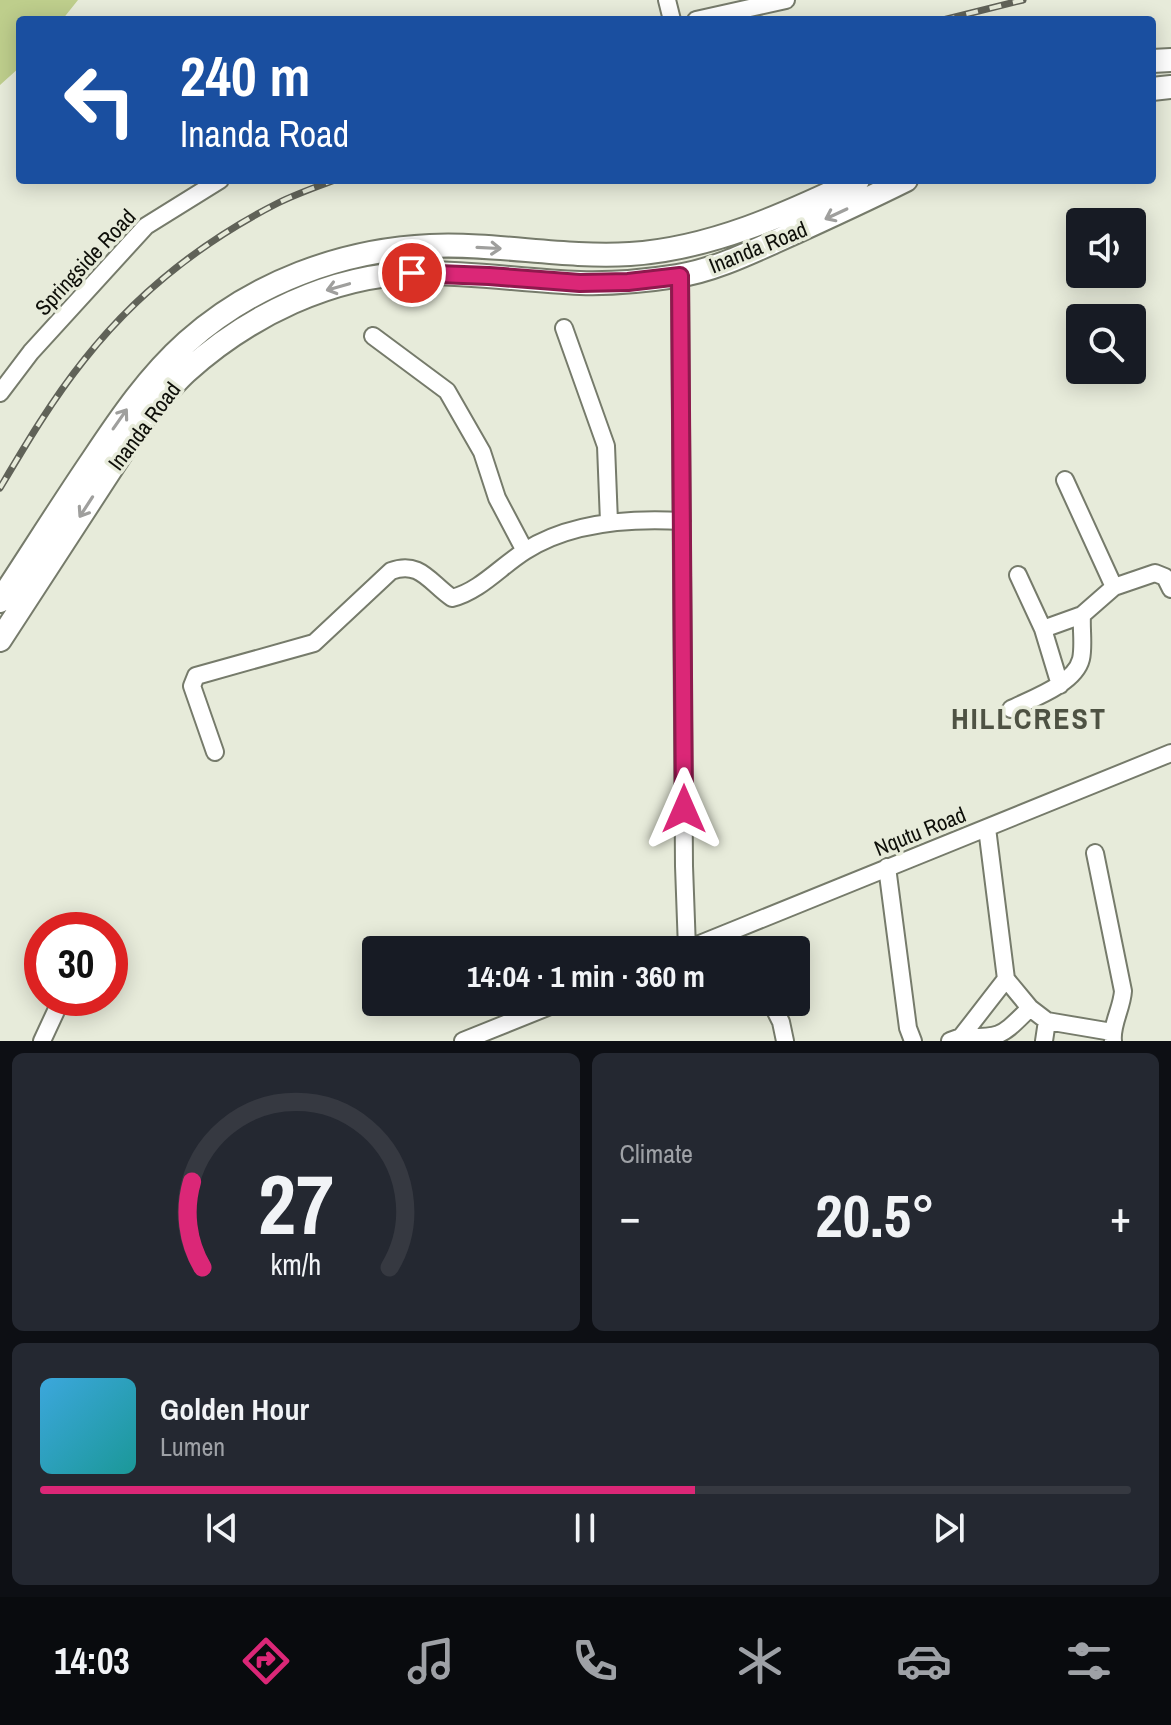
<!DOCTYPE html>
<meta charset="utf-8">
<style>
:root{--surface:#171b24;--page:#242831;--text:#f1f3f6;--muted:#9ea1a6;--line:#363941;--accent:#db2777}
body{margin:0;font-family:"Archivo Narrow",sans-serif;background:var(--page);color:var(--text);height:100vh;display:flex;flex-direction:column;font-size:30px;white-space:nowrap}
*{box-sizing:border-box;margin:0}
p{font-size:26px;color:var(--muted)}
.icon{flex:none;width:44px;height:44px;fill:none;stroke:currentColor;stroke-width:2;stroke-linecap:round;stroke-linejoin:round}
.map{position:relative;height:1041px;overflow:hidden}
.panel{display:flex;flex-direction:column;gap:12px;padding:12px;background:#0d0f14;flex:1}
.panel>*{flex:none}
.banner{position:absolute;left:16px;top:16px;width:1140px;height:168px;border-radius:8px;box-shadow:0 4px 20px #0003;background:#1a4fa0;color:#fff;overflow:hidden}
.buttons{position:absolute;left:1066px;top:208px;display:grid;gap:16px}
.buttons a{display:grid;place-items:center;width:80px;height:80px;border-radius:8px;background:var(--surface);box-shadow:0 4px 20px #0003;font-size:40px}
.speed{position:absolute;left:24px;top:912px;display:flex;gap:16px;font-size:40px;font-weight:700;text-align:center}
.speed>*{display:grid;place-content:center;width:104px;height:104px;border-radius:50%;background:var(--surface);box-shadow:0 4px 20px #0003;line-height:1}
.speed .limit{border:12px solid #d22;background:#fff;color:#111}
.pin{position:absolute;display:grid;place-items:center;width:68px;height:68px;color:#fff;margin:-34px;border:4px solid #fff;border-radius:50%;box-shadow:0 2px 8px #0007}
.me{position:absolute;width:88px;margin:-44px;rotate:0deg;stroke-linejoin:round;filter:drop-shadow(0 0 6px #0008)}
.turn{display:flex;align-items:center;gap:28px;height:168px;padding:0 32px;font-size:36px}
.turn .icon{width:104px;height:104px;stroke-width:2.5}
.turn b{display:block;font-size:56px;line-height:68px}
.big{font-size:60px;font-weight:700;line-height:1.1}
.panel .widget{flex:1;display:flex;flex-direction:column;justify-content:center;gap:12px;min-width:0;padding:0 28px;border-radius:12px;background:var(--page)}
.panel .dial{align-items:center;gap:0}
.dial svg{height:208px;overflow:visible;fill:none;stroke:var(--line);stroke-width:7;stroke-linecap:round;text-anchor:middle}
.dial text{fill:var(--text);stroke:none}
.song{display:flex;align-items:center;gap:24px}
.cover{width:96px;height:96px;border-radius:12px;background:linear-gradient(135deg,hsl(200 70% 55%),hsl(180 70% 35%))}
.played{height:8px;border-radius:4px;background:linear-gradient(90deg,var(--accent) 60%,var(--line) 60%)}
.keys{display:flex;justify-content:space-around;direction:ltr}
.heat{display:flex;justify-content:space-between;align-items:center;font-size:44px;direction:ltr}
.panel .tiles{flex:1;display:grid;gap:12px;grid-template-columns:1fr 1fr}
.widget:last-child{grid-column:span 2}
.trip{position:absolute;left:362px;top:936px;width:448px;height:80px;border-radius:8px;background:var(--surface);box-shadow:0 4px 20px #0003;font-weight:700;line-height:80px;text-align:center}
.tab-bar{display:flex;height:128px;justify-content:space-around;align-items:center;background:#090b0e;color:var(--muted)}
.tab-bar .icon{width:56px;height:56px}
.tab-bar .current{color:var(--accent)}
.tab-bar b{font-size:36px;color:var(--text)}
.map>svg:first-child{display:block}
</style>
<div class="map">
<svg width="1171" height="1041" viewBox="0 0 1171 1041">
<rect width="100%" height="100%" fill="#e7ebda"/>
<path fill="#bece8c" d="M0 0H78L62 20H20V67L0 85Z"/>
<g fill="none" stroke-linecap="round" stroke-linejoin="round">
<defs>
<path id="street" d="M667 0 672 20
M696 20 786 0
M680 276 684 866 687 949
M564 328 606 446 609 522
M373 336 447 391 482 452 497 498 525 551
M0 393 31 352 146 226 220 180
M1065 480 1114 587 1155 573 1165 577 1171 589
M1018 575 1043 629 1060 685
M1043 629 1082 615 1114 587
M1011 709C1031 699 1075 684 1081 659 1084 646 1081 629 1082 615
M215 752 192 686 196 676 314 643 391 571C420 560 430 583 452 598 480 591 501 566 525 551 570 522 629 518 682 521
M987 828 1006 979 1030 1008 1047 1021 1112 1032
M1095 853 1123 991C1122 1008 1111 1025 1113 1041
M887 867 908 1028 913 1041
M727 933 729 950
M685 950 1171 753
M771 1002 781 1022 785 1041
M659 1003 662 1002
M961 1037C1003 1038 1001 1036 1030 1008
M42 1041 62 998
M463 1041 560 1002
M950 1041 961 1037 1006 979
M1044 1041 1047 1021"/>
<path id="secondary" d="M1152 61 1171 60
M1152 89 1171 87
M0 601C31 554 61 506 93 459 121 417 149 376 187 342 253 283 342 250 430 246 496 243 563 258 630 254 710 249 787 214 858 180
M0 640 145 417C158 402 171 386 186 372 248 316 331 275 416 273 471 272 525 281 580 283 612 284 645 281 677 276 710 271 743 256 774 242 818 222 862 202 906 180"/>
</defs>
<use href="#street" stroke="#767b6b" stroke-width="20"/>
<use href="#secondary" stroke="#767b6b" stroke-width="26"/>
<use href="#street" stroke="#fff" stroke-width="16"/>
<use href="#secondary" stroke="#fff" stroke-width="22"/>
<defs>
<path id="rail" d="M943 20 1023 0
M0 488C26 444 52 400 84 360 136 294 203 241 278 203 296 194 316 187 335 180"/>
</defs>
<use href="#rail" stroke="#606258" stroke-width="7"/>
<use href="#rail" stroke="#e7ebda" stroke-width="4" stroke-dasharray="12" stroke-linecap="butt"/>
</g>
<defs><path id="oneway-shaft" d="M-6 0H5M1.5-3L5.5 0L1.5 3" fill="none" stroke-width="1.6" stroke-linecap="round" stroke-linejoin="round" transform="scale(2)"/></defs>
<g stroke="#9f9f9d">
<use href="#oneway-shaft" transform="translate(836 214) rotate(155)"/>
<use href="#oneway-shaft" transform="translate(489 248) rotate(3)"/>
<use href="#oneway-shaft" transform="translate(338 287) rotate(164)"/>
<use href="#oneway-shaft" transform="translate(120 419) rotate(-55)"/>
<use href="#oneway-shaft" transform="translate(86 507) rotate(123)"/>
</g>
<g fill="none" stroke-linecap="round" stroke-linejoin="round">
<defs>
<path id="route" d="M412 273 489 276 580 283 628 282 680 276 684 809"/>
</defs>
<use href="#route" stroke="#8e194d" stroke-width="20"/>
<use href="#route" stroke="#db2777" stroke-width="14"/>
</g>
<g text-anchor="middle" stroke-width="7" stroke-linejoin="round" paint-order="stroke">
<g font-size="22" fill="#0e0f09" stroke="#e7ebda">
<text transform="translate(758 247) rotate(-22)" y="8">Inanda Road</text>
<text transform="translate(85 262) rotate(-47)" y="8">Springside Road</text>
<text transform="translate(144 426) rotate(-53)" y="8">Inanda Road</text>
<text transform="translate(920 831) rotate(-22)" y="8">Nqutu Road</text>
</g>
<g font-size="30" font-weight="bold" letter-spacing="2" fill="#4e5243" stroke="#e7ebda">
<text x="1029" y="729">HILLCREST</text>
</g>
</g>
</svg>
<div class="buttons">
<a><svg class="icon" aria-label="sound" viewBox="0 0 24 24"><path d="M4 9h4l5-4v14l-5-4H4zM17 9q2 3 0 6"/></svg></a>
<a><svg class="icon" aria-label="search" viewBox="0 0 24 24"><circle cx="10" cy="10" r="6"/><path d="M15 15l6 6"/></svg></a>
</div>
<div class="speed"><div class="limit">30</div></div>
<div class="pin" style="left:412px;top:273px;background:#d93025"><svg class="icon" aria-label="arrive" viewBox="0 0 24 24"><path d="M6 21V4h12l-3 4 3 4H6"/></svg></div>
<svg class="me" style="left:684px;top:809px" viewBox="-20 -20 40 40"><path d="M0-17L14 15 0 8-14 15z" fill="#db2777" stroke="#fff" stroke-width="4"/></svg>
<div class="trip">14:04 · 1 min · 360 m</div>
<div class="banner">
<div class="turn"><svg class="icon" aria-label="left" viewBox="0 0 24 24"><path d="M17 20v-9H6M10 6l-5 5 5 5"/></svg><div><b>240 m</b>Inanda Road</div></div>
</div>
</div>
<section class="panel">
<div class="tiles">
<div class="widget dial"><svg viewBox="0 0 100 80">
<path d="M14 69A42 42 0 1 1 86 69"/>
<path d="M14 69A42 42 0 0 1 10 36" stroke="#db2777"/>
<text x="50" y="56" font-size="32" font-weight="700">27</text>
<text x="50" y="72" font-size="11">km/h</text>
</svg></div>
<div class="widget"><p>Climate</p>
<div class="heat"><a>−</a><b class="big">20.5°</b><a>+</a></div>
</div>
<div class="widget">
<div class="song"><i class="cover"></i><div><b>Golden Hour</b><p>Lumen</p></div></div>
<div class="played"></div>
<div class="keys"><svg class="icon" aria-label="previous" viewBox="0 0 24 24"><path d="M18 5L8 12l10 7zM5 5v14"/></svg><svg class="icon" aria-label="pause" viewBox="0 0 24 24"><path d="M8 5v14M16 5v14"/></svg><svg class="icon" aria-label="next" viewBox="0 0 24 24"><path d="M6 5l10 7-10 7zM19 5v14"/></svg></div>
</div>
</div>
</section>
<nav class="tab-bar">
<b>14:03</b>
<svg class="icon current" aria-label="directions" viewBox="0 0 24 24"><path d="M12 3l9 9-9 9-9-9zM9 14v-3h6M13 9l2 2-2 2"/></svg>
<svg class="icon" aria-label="music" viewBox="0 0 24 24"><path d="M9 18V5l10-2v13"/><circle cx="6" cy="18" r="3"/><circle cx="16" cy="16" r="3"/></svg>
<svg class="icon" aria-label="phone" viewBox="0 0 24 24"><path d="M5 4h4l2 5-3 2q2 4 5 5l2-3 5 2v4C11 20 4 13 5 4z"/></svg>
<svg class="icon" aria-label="climate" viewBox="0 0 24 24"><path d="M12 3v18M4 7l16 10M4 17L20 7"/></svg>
<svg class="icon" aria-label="car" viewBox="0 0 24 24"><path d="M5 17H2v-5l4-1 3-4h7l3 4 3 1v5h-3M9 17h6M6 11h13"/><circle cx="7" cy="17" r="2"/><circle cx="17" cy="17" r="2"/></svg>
<svg class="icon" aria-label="filters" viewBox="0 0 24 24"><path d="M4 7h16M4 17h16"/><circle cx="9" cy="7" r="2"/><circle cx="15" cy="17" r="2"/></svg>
</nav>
